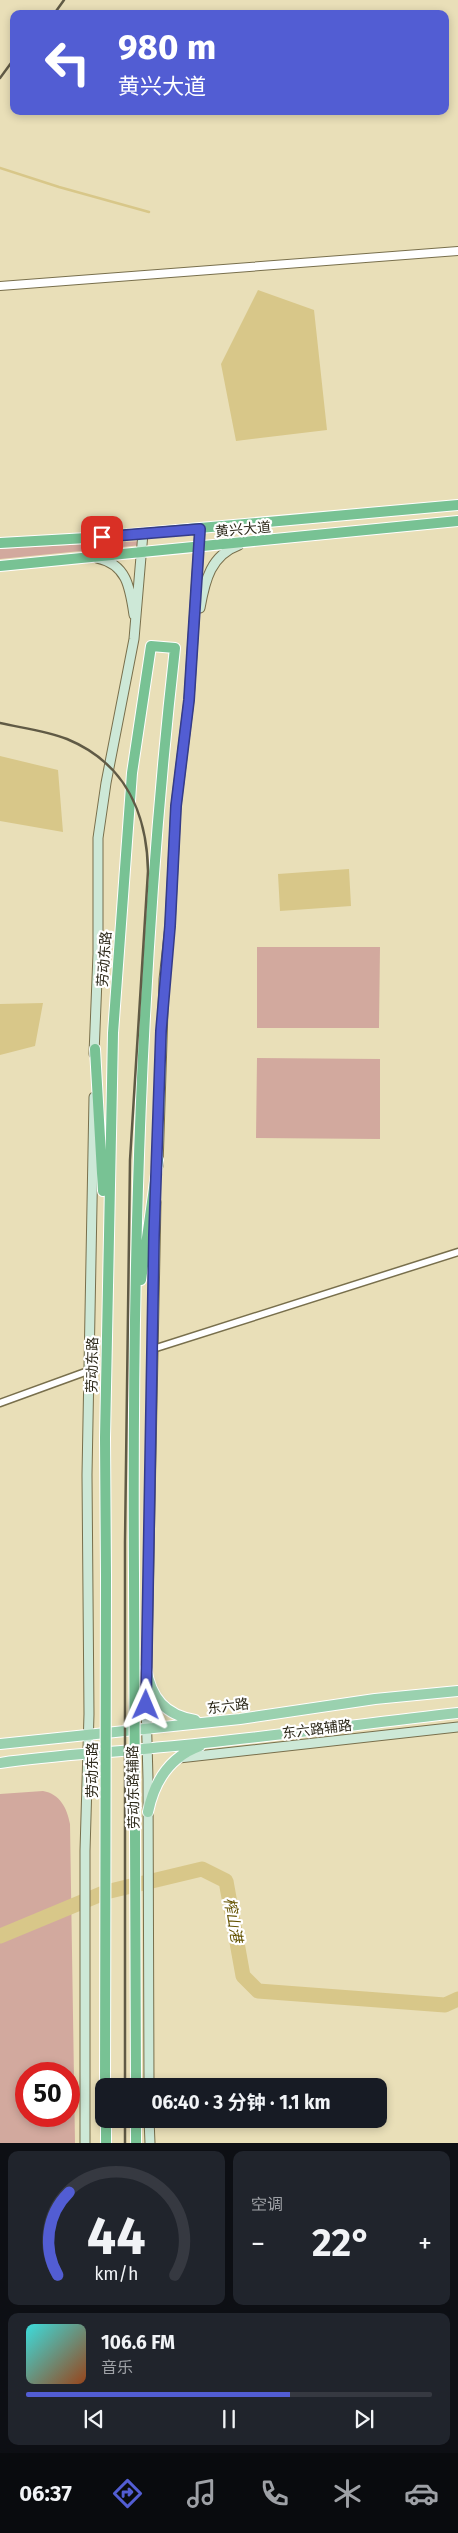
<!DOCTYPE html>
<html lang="zh">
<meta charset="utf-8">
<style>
:root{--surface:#171b24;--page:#20242c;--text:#f1f3f6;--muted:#9ea1a6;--line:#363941;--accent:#525dd3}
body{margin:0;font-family:"Fira Sans","Noto Sans SC",sans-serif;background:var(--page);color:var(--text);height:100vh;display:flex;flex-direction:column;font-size:19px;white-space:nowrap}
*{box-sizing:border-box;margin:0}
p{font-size:16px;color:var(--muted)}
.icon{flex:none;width:28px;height:28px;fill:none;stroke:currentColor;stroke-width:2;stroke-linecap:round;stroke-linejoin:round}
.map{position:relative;height:2143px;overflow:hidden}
.details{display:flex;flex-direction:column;gap:8px;padding:8px;background:#0d0f14;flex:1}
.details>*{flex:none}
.guide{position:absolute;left:10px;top:10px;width:439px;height:105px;border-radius:10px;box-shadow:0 2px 8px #0003;background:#525dd3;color:#fff;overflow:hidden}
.speed{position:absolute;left:15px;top:2062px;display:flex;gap:10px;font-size:25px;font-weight:700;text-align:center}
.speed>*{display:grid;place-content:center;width:65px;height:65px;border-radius:50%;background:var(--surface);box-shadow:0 2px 8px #0003;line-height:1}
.speed .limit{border:8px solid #d22;background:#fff;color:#111}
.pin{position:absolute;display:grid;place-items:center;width:42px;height:42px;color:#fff;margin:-21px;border-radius:10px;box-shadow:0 2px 8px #0006}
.me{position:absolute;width:55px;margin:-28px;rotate:1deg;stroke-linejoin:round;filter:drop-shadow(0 0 4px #0008)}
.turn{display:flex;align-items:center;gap:18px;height:105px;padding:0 25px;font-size:22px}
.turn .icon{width:65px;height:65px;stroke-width:2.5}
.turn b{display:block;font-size:35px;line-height:42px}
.big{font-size:38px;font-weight:700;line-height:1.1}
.details .card{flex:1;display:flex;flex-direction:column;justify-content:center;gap:8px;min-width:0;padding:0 18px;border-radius:10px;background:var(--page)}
.details .dial{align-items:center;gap:0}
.dial svg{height:130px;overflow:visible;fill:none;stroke:var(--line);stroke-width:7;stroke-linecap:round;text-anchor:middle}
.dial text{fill:var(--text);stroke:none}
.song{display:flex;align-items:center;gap:15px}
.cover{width:60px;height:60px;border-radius:8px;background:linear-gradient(135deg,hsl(180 70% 55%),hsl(20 70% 35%))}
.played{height:5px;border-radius:2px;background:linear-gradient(90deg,var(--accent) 65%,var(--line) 65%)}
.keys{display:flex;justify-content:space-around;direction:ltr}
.heat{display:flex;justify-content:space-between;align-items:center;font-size:28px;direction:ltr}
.details .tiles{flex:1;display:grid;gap:8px;grid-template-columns:1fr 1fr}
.card:last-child{grid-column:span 2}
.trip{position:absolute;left:95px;top:2078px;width:292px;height:50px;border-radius:10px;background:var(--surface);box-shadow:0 2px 8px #0003;font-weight:700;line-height:50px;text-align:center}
.tab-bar{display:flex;height:80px;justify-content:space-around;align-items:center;background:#090b0e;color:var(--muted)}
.tab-bar .icon{width:35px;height:35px}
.tab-bar .current{color:var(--accent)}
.tab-bar b{font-size:22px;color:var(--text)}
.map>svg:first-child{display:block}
</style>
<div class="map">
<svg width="458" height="2143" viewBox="0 0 458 2143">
<rect width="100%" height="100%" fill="#e9dfb8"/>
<path fill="#d2a99e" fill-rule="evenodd" d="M142 541V545L0 559V549Z
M257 947H380L379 1028H257Z
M257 1058 380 1059V1139L256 1138Z
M43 1791C60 1794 67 1808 70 1824L75 2143H0V1794ZM26 2074H69V2116H26Z"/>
<path fill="#d8c789" d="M258 290 314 310 327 430 236 441 221 364Z
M0 756 58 770 63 832 0 821Z
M349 869 351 906 280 911 278 874Z
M43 1003 35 1046 0 1055V1004Z"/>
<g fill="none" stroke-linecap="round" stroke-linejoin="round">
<path stroke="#d8c789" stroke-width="2.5" d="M0 168 59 187 149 212"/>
<path stroke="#d8c789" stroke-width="15" d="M0 1936 106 1892 202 1869 226 1881 243 1976 258 1991 445 2005 458 1999"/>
<defs>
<path id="minor" d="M153 1349 458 1252
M0 1403 88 1371"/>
<path id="tertiary" d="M0 286 458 251"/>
<path id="secondary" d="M97 558C127 564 130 588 134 615
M200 608C205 580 211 555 239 545
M94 1054 98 954V838L106 783 134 639 143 533
M158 1166 164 979 170 926 176 806 189 700 200 529
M179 1758 458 1727
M149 2086 148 1779 146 1705 156 1202
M149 2119 150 2143
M85 2143V1851L89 1714 87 1475 94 1097"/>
<path id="primary" d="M146 1668C151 1698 165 1715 195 1720
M0 1744 240 1719 375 1699 458 1691
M0 1763C54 1755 108 1753 163 1747 262 1738 360 1724 458 1713
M148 1812C154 1783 169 1757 200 1746"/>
<path id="trunk" d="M0 543 87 538 458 505
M0 566 458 521
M95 1049 103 1191
M141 1280 158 1160
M106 1576 105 1438 113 1033 132 773 151 646 175 648C140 956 132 1265 134 1575
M106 2119V2143
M136 2143V2119"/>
</defs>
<use href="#minor" stroke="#786f4c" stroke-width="9"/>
<use href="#tertiary" stroke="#786f4c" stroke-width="10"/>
<use href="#secondary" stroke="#786f4c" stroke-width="11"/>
<use href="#primary" stroke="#fff" stroke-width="12"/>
<use href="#trunk" stroke="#fff" stroke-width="12"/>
<use href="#minor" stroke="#fff" stroke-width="6"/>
<use href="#tertiary" stroke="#fff" stroke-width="8"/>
<use href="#secondary" stroke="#cde8d7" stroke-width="9"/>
<use href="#primary" stroke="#9ad1af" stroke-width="10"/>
<use href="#trunk" stroke="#78c294" stroke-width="10"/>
<path stroke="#605a45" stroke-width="2.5" d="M54 14 64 0
M0 78 14 59
M0 723C22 728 46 731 67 739 125 763 147 813 148 871L130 1160 125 1542V2086
M125 2119V2143"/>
<defs>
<path id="trunk-bridge" d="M134 1575 136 2086
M105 2086 106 1576"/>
</defs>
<use href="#trunk-bridge" stroke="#fff" stroke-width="12" stroke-linecap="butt"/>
<use href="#trunk-bridge" stroke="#78c294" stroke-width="10"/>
</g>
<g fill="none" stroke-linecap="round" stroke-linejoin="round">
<defs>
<path id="route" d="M102 537 200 529 189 700 176 806 170 926 161 1031 154 1235 146 1705"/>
</defs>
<use href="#route" stroke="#353c89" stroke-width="12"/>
<use href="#route" stroke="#525dd3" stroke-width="9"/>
</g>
<g text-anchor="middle" stroke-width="4.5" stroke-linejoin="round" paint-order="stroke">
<g font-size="14" fill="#2e2a1b" stroke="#fff">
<text transform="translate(243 529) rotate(-5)" y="5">黄兴大道</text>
<text transform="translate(104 959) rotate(-86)" y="5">劳动东路</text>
<text transform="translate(92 1365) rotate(-89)" y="5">劳动东路</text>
<text transform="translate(228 1706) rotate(-7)" y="5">东六路</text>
<text transform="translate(317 1729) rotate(-7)" y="5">东六路辅路</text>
<text transform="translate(92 1770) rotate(-90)" y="5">劳动东路</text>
<text transform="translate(133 1787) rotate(-91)" y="5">劳动东路辅路</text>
</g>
<g font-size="15" font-style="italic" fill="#645302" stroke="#fff">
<text transform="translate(233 1920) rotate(80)" y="5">榨山港</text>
</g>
</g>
</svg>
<div class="speed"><div class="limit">50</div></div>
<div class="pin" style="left:102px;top:537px;background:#d93025"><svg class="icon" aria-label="arrive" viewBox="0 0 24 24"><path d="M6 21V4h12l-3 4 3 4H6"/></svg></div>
<svg class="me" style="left:146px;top:1705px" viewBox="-20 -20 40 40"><path d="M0-17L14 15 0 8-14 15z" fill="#525dd3" stroke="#fff" stroke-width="4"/></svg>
<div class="trip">06:40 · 3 分钟 · 1.1 km</div>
<div class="guide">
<div class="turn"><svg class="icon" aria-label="left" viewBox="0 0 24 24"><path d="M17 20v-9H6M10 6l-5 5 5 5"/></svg><div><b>980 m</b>黄兴大道</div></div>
</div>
</div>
<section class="details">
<div class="tiles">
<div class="card dial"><svg viewBox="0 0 100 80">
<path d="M14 69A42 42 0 1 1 86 69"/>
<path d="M14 69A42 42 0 0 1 21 18" stroke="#525dd3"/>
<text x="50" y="56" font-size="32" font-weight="700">44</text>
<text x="50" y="72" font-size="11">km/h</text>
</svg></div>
<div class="card"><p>空调</p>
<div class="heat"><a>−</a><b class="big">22°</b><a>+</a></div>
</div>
<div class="card">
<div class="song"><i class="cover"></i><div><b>106.6 FM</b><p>音乐</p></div></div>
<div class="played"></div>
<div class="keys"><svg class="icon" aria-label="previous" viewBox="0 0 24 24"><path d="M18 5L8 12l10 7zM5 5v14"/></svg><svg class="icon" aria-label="pause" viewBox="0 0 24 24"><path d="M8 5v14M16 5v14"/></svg><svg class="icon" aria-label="next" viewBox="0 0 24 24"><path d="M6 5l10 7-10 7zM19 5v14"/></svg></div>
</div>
</div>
</section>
<nav class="tab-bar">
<b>06:37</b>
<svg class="icon current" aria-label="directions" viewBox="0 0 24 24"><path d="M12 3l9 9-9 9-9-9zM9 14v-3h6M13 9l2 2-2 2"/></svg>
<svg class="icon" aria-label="music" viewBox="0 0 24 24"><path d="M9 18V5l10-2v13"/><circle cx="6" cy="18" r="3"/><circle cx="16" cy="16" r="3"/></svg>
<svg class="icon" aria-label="phone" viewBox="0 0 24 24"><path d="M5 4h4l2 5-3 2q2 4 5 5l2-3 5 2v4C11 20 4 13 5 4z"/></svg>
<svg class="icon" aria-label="climate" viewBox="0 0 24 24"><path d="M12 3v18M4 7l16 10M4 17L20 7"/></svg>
<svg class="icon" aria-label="car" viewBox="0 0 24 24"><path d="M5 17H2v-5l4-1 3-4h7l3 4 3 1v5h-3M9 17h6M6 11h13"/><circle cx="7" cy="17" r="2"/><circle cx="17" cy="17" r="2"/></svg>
</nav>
